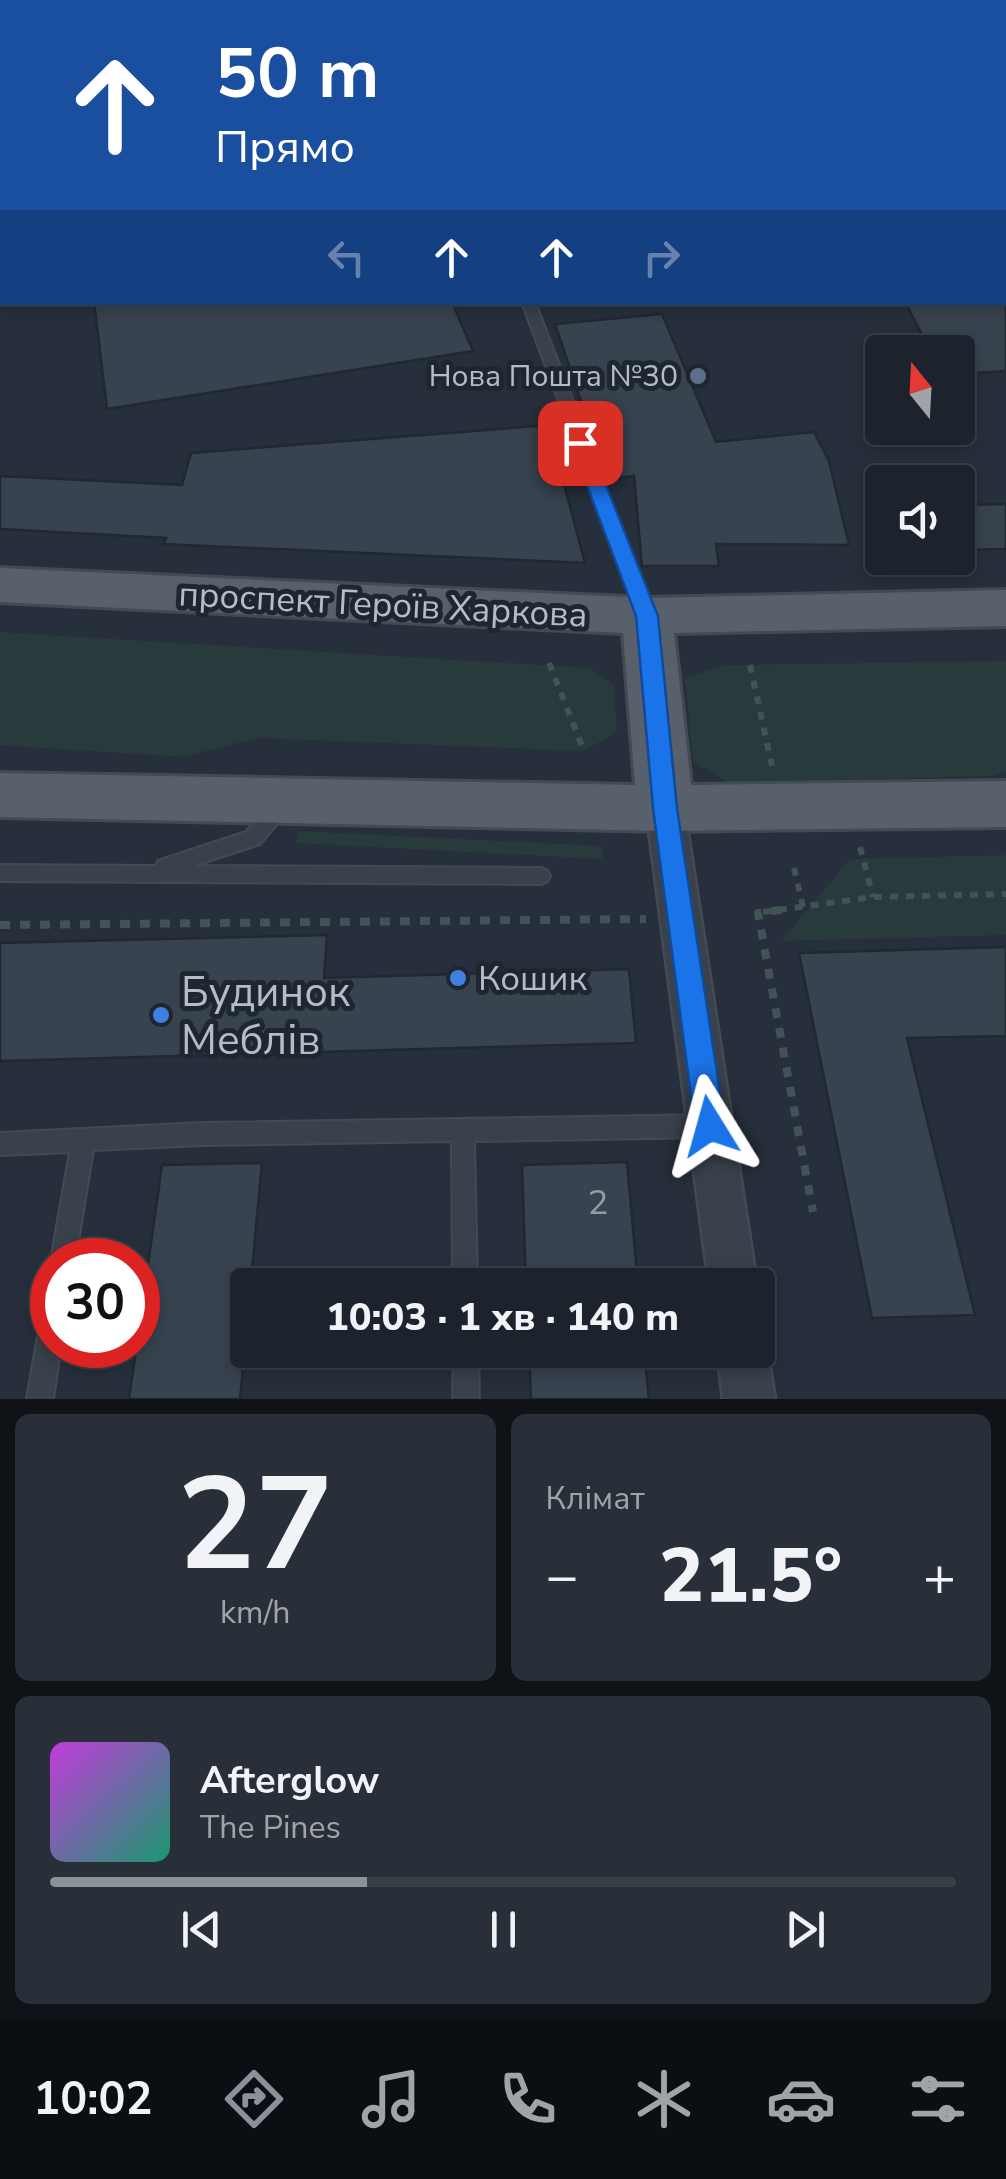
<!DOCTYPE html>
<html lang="uk">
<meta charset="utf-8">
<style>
:root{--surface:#1c232c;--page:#292f38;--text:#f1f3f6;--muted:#a0a4a9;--line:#3a4048;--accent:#8c9099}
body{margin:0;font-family:"Nunito Sans",sans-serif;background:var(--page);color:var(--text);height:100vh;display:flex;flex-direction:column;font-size:38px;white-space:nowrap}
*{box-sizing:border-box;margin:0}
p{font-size:32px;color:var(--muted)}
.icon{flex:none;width:55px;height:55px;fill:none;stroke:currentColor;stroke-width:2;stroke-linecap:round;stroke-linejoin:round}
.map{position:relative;height:1399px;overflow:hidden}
.details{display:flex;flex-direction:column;gap:15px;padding:15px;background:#0f1318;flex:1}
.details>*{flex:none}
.top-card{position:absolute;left:0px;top:0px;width:1008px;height:305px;box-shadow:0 5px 15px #0003,0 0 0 2px var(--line);background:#1a4fa0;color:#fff;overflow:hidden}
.needle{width:65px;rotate:342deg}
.tools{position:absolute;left:865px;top:335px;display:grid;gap:20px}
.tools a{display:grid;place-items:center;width:110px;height:110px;border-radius:10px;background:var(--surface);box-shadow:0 5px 15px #0003,0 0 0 2px var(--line);font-size:50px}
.speed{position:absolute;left:30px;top:1238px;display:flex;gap:20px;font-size:50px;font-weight:700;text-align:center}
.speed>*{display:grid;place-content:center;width:130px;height:130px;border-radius:50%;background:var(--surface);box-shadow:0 5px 15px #0003,0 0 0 2px var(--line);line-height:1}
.speed .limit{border:15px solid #d22;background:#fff;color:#111}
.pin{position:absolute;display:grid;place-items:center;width:85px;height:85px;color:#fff;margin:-42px;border-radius:20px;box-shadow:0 5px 15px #0006}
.me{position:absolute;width:110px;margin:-55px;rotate:352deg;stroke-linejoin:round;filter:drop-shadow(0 0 8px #0008)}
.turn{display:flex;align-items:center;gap:35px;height:210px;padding:0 50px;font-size:45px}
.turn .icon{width:130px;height:130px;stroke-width:2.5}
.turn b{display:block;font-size:70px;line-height:85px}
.lanes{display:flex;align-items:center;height:95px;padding:0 50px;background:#0003;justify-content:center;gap:50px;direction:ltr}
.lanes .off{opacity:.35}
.big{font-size:75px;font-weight:800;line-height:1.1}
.details .tile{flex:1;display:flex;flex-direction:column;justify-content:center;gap:15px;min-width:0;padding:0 35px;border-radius:15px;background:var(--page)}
.details .dial{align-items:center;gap:0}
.dial b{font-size:130px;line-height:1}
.song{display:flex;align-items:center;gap:30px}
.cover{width:120px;height:120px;border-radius:15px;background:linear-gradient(135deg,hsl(290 70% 55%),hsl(160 70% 35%))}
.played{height:10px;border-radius:5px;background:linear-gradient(90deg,var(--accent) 35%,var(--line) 35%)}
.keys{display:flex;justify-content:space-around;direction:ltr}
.heat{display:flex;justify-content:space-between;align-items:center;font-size:55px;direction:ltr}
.details .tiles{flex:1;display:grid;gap:15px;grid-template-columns:1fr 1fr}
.tile:last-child{grid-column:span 2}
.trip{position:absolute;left:230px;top:1268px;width:545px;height:100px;border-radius:10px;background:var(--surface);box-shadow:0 5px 15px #0003,0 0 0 2px var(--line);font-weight:800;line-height:100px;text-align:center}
.tab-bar{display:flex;height:160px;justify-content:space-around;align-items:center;background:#0b0e12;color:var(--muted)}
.tab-bar .icon{width:70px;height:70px}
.tab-bar .active{color:var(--accent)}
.tab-bar b{font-size:45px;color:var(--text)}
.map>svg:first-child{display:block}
</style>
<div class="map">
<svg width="1006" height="1399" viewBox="0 0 1006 1399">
<rect width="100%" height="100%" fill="#262f3b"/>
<path fill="#283a3c" d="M0 632 589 668 614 684 617 732 584 751 258 738 182 757 0 745Z
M1006 661V772L993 776 728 782 693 762 685 678 725 665Z
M298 831 602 846V859L295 843Z
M1006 855V935L781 941 850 859Z"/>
<path fill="#384350" stroke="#202832" stroke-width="2.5" d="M94 302H452L473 351 107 409Z
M905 302H1006V371L958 374V352H931Z
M662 314 716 442 814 432 829 461 849 545 716 544 719 566H642L634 476 607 479 555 324Z
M563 424 585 482 564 484 585 563 164 544 166 538 0 529V476L182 485 191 453Z
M1006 504V549L958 550V505Z
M327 935 324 978 629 969 636 1043 0 1061V943Z
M1006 947V1036L907 1038 975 1315 872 1318 799 953Z
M627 1162 638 1285H526L522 1165Z
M262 1163 240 1399H129L162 1165Z
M529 1350H644L649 1399H531Z"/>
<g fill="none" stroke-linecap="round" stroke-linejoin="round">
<defs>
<path id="service" d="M418 0H428L429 2H420Z
M502 0H544L540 2H501Z
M522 302H535L655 616 653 620 647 622 639 616Z
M281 800 288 803 290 808 260 844 193 866 540 868 547 870 550 876 547 882 540 884 0 881V865L156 866 158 861 246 832 274 803Z
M709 1115 717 1118 720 1126 717 1134 709 1137 474 1141 477 1285H453L452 1141 202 1145 93 1150 75 1260H52V1264L51 1260 70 1152 0 1155V1133L202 1123Z
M52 1312V1345H61L53 1399H27L40 1324 43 1315Z
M454 1350H478L479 1399H453Z"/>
<path id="minor" d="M665 793 678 797 684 808 757 1285H709L646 808 652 797Z
M758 1331 767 1350 775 1399H723L717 1350H758Z"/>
<path id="primary" d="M0 568 647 598 1006 590V626L674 633 691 785 1006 781V827L665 831 0 817V773L635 785 623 633 0 602Z"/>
</defs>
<use href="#service" stroke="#424a54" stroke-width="4"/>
<use href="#minor" stroke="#424a54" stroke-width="5"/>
<use href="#primary" stroke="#424a54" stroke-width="6"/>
<path stroke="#415354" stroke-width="6" stroke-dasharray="8 8" stroke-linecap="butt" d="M549 663 584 751
M750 665 772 766
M860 847 873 897
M794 868 803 907
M763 912 873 897 1006 894"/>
<path stroke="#415354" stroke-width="8" stroke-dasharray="10 10" stroke-linecap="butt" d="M781 910 758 913 813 1212
M0 925 646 919"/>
<use href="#service" fill="#39414b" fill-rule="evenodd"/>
<use href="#minor" fill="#39414b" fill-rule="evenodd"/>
<use href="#primary" fill="#58606b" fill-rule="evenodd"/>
</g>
<path fill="#1a73e8" stroke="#114b97" stroke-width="2.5" d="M580 437 589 443 658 616 677 808 725 1126 720 1136 710 1140 700 1136 695 1126 653 808 636 616 571 443Z"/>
<circle fill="#5c6f8a" stroke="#1e2630" stroke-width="4" cx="698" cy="376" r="10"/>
<g fill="#3f7fe0" stroke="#1e2630" stroke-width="4">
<circle cx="458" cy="978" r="10"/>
<circle cx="161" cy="1015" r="10"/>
</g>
<g text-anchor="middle" stroke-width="10" stroke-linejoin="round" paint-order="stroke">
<g font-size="30" fill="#b5bcc6" stroke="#1e2630" text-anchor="end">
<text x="678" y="386">Нова Пошта №30</text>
</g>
<g font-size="35" fill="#b5bcc6" stroke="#1e2630">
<text transform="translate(383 604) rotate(3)" y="12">проспект Героїв Харкова</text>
</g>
<g font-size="35" fill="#b5bcc6" stroke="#1e2630" text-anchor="start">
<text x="478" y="990">Кошик</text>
</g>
<g font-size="35" fill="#949ca7">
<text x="598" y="1214">2</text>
</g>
<g font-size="42" fill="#b5bcc6" stroke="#1e2630" text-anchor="start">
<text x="181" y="1006">Будинок<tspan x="181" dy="48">Меблів</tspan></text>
</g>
</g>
</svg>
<div class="tools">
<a><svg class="needle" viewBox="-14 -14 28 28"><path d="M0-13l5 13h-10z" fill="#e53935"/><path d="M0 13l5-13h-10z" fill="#a0a4a9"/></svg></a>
<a><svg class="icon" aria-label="sound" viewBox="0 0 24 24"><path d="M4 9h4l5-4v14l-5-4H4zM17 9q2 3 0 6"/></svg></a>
</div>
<div class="speed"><div class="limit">30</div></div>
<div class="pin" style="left:580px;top:443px;background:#d93025"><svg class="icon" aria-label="arrive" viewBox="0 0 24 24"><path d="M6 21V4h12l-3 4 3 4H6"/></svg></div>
<svg class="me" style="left:710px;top:1126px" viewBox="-20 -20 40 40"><path d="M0-17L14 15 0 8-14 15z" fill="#1a73e8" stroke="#fff" stroke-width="4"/></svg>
<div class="trip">10:03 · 1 хв · 140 m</div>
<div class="top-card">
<div class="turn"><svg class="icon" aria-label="ahead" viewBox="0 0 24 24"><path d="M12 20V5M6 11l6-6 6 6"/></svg><div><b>50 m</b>Прямо</div></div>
<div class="lanes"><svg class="icon off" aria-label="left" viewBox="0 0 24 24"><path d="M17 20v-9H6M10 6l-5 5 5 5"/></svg><svg class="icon" aria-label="ahead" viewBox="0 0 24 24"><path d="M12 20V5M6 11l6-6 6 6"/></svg><svg class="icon" aria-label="ahead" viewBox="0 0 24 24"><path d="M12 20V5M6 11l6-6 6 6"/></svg><svg class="icon off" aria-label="right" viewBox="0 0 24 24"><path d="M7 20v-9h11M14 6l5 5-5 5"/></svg></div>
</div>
</div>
<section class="details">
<div class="tiles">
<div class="tile dial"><b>27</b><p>km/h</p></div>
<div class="tile"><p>Клімат</p>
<div class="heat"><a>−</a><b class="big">21.5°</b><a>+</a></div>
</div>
<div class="tile">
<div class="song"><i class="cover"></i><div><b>Afterglow</b><p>The Pines</p></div></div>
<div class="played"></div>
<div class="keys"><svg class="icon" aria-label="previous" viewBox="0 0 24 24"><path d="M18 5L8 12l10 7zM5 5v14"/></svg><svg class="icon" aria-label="pause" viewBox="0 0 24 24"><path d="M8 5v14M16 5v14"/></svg><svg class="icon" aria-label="next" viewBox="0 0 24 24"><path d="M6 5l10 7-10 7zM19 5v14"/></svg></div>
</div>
</div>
</section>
<nav class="tab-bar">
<b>10:02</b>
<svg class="icon active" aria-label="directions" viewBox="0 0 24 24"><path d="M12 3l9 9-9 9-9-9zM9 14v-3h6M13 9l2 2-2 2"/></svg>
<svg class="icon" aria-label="music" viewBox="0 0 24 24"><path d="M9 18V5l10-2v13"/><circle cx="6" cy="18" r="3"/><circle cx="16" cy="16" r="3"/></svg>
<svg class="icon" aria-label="phone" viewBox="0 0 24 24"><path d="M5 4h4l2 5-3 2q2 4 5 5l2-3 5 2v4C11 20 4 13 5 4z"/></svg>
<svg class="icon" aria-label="climate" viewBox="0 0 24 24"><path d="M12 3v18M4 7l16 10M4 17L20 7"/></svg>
<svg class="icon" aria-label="car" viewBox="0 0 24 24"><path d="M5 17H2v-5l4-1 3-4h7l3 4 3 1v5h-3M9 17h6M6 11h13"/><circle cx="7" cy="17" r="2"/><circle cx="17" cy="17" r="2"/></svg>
<svg class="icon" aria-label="filters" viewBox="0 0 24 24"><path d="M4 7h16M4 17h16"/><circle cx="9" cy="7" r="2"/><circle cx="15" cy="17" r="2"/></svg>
</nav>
